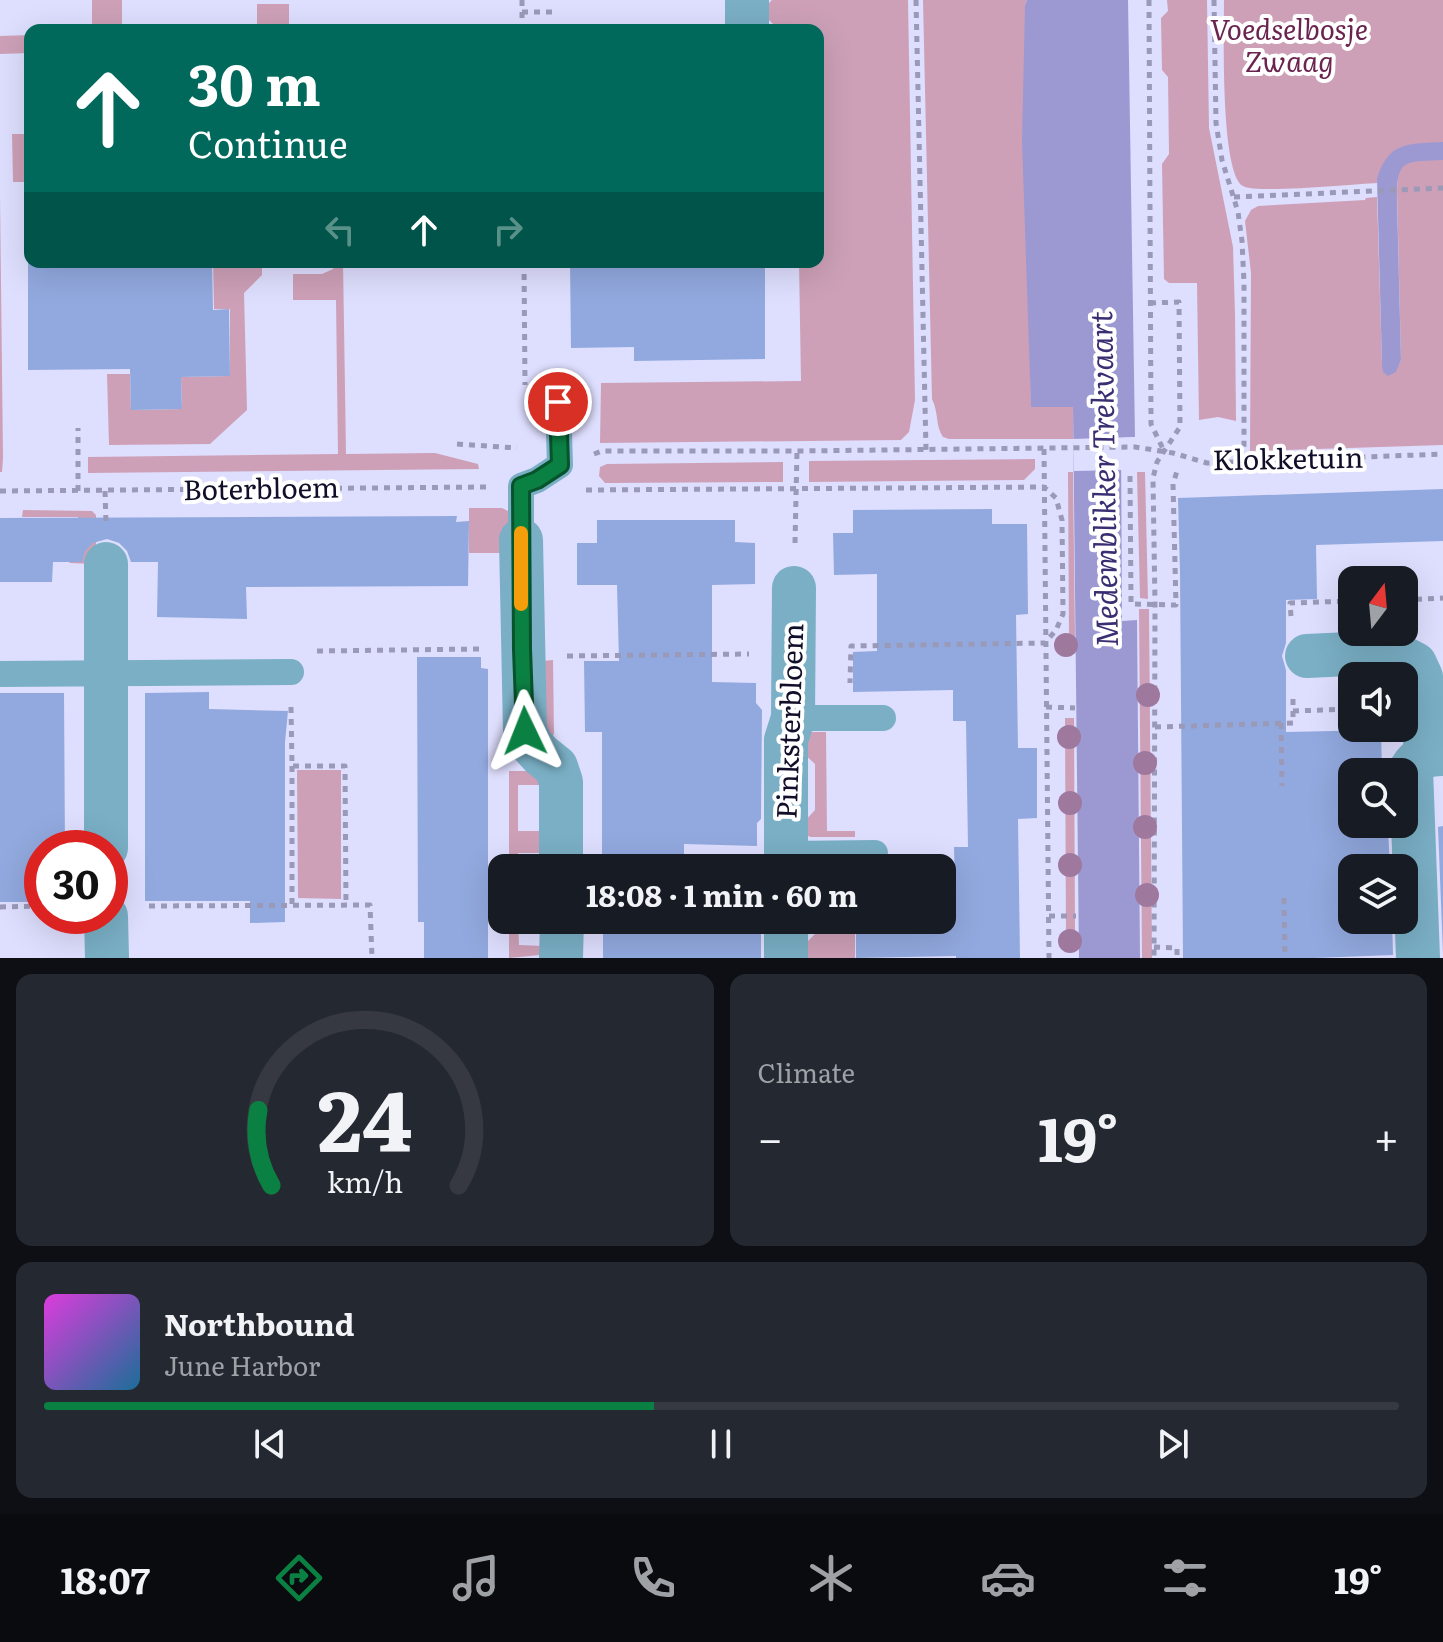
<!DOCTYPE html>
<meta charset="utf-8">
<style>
:root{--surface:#171b24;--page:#242831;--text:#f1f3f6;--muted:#9ea1a6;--line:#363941;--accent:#0b8043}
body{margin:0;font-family:Literata,serif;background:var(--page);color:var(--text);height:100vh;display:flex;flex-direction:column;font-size:30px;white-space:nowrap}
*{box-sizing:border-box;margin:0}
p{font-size:26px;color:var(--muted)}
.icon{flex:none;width:44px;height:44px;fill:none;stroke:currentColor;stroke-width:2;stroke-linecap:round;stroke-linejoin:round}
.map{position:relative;height:958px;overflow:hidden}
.side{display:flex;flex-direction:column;gap:16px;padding:16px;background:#0d0f14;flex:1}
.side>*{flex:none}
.top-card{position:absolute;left:24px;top:24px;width:800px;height:244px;border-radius:16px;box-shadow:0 8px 32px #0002;background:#00695c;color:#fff;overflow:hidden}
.needle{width:52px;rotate:16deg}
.buttons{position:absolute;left:1338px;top:566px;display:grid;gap:16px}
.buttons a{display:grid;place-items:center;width:80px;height:80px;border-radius:16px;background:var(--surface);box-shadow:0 8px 32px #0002;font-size:40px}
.speed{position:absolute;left:24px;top:830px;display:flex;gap:16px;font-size:40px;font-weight:700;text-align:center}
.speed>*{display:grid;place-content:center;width:104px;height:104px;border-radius:50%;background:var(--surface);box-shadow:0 8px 32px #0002;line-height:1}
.speed .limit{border:12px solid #d22;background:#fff;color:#111}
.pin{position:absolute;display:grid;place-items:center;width:68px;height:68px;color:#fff;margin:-34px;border:4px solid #fff;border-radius:50%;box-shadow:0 2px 8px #0007}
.me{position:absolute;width:88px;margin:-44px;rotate:358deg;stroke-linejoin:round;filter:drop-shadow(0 0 6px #0008)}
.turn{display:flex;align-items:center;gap:28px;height:168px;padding:0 32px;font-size:36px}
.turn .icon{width:104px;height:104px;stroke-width:2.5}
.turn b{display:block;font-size:56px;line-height:68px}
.lanes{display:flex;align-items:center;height:76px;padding:0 32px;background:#0003;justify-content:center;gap:40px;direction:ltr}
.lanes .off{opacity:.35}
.big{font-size:60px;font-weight:700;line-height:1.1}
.side .tile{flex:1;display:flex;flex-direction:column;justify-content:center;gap:12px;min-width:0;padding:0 28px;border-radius:16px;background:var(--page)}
.side .dial{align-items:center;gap:0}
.dial svg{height:208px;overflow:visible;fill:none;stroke:var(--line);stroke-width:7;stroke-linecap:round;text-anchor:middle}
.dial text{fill:var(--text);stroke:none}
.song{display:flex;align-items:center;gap:24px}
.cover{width:96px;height:96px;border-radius:12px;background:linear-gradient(135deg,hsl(300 70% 55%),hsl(200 70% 35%))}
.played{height:8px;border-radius:4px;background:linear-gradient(90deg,var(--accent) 45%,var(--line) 45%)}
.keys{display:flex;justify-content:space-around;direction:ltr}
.heat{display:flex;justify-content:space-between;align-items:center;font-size:44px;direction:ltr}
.side .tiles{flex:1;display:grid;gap:16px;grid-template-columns:1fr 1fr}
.tile:last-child{grid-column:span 2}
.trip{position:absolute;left:488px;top:854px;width:468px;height:80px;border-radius:16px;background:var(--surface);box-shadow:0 8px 32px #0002;font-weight:700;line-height:80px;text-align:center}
.tab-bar{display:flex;height:128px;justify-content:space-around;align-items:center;background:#090b0e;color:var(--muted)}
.tab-bar .icon{width:56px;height:56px}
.tab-bar .current{color:var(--accent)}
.tab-bar b{font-size:36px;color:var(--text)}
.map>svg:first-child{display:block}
</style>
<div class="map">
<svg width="1443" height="958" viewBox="0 0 1443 958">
<rect width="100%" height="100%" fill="#dedefe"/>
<path fill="#cda0b7" d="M92 0H122V30H92Z
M772 0H908L915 400 909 432 901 440 600 443 601 383 801 381 799 262H818V30H779L766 17V6Z
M923 0H1027L1025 5 1031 407H1073V439H949L943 437C935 425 939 413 932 399Z
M1167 0H1207L1209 128 1233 247 1235 314 1236 421 1218 417 1199 420 1197 283H1169L1164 279 1162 164 1169 154 1168 77 1162 70 1161 18 1168 11Z
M1224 0H1443V445L1250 451 1251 273 1245 221 1251 210 1258 206 1365 200 1366 198 1377 197 1382 365 1396 371 1401 360 1397 190 1398 174 1377 179V183C1355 184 1256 194 1243 186 1220 173 1224 29 1224 0Z
M257 4H289V30H257Z
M30 35V53L0 54V36Z
M12 134H30V182H13Z
M0 196 3 458 2 472H0Z
M213 262H262V275L244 293 247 410 210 444 109 445 107 374H130L131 410 182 409 181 377 230 376V309H214Z
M336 262H343L346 454 435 453 478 464 479 469 88 473V457L338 454 336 300H293V274H322L333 269Z
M1035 459V469L1024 480 809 482V461Z
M783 462V482L608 483H605L599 476 600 467 607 464Z
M1068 472H1073L1075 638H1069Z
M1137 472H1145L1148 599 1140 598Z
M469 508H502L508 511 509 546 503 553H469Z
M23 510 92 511 96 515V559L92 564 70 563 69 562 79 561 78 517H22Z
M1139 609H1149L1152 958H1142Z
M553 660 554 734 552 737 546 734 542 661Z
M1065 718H1074L1075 935H1066Z
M808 732H826L827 831H855V837H811L805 835 803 823 815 810V764L801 751Z
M341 770V899L298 898 297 770Z
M509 771H534L545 785H518V831H540V853H518V868H509Z
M509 920H518L519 945 543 946 540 955 509 958Z
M815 920H855V958H802V947L815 934Z"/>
<path fill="#9c99d2" d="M1027 0H1128L1135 437 1121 438 1122 621 1137 620 1140 958H1079L1073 407H1031L1022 141 1025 5Z
M1443 142V160C1407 162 1396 157 1397 199L1401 360 1396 372 1388 376 1383 372 1382 365 1377 179C1388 141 1409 144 1443 142Z"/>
<path fill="#dedefe" d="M1135 437 1136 441H1125V470L1074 471 1073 439Z"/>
<path fill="#92a9df" d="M28 262H212L213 310 229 309 230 376 181 377 182 409 131 410 130 369 28 370Z
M570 262H765V359L634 361V347L571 348Z
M1443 489V541L1316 545 1317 599 1286 600V643L1282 656 1286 670V732L1381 730 1382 772H1352V824H1384V829H1388L1390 868H1352V920H1392L1393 955 1315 958H1183L1180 571 1178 498Z
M992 509V524H1027L1028 614 1016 615 1018 748H1037V818L1018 819 1020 958H956V956L856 958V920H953L955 885 954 847H968L966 721H953V690L853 692V652L877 651V574L834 575 833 533H853V510Z
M457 516 456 522 469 521 468 586 246 587 247 619 157 617 158 562H131L127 551 119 543 107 539 93 543 85 551 82 562H53L52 582H0V518Z
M597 520H735V542L755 543V584L712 585V682L756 683V703L762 710 761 819 757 823V846L684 844V868H602V732H585L584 661H619L617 585H577V543H597Z
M417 657H481V668L488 669V958H424V922H418Z
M209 692V709L288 711 285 742V922L250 923V901H145V693Z
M0 693H64L65 848H42V902H0Z
M1443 826V954L1438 827Z
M603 920H761V958H603Z"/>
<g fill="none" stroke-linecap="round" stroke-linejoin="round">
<path stroke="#9a99b7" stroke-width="5" stroke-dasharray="6 6" stroke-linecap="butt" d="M522 0V30
M916 0 926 450
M1149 0 1151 424 1164 451
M1214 0 1216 123 1222 160 1238 212 1242 241 1244 282V474
M522 12H553
M1234 197 1443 188
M524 262 525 385
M1150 303 1179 302 1180 427 1157 462 1153 478 1155 604 1154 958
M457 444 517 448
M1044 449 1049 958
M594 454 602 451H797L1135 447 1173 453 1207 463 1443 454
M1130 476 1131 604 1176 605 1173 484 1178 468
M586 490 1044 487 1056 498 1062 520 1063 614 1056 630 1045 643 851 646 850 683
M0 491 487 487
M78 491V428
M105 491 106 523
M795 543 797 451
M1404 600 1443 598
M1291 616 1290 603 1352 601
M317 651 479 649
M567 656 749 654
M291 707 292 766H345L346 905
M1046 707 1075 708
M1293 711 1352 709
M1281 723 1282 786
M1155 727 1293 723V698
M292 766V905
M1284 898 1285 958
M149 906 370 905 372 958
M0 907 42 906
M1049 916H1076
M1154 947 1177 948V958"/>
<path stroke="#7aafc5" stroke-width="26" d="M521 540V486L537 480 560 465 558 402
M0 674 291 672
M793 718H883
M787 854 875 853"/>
<path stroke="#7aafc5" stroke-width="44" d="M747 0V30
M521 540 525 731 531 744 541 755 556 767 561 782V868
M106 564V848
M1307 656 1392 652 1415 664 1421 677 1426 755
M786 868V740L793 718 794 588
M106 916 107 958
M561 958 562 920
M786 958V920
M1418 958 1411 769C1419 755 1428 755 1443 754"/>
</g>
<g fill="#9f789e">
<circle cx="1066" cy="645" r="12"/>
<circle cx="1148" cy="695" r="12"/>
<circle cx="1069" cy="737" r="12"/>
<circle cx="1145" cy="763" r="12"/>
<circle cx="1070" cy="803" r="12"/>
<circle cx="1145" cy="827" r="12"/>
<circle cx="1070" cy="865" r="12"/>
<circle cx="1147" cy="895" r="12"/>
<circle cx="1070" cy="941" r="12"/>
</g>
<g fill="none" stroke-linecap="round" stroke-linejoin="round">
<defs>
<path id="route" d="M525 731 522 649 521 486 537 480 560 465 558 402"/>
</defs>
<use href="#route" stroke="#07532c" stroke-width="20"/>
<use href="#route" stroke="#0b8043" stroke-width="14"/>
<path stroke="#f59e0b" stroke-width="14" d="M521 533V604"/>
</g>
<g text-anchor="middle" stroke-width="8" stroke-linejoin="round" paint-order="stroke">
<g font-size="28" font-style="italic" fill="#6b244f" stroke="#fff">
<text x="1289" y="40">Voedselbosje<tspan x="1289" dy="32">Zwaag</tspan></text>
</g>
<g font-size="28" fill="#110e29" stroke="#fff">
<text transform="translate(1288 459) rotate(-1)" y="10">Klokketuin</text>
<text transform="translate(261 489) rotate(-1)" y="10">Boterbloem</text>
<text transform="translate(790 721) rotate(-88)" y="10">Pinksterbloem</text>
</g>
<g font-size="30" font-style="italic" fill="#392e72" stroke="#fff">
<text transform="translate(1105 479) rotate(-91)" y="10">Medemblikker Trekvaart</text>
</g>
</g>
</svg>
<div class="buttons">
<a><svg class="needle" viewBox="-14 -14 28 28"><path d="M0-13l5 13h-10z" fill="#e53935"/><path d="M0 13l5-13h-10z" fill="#9ea1a6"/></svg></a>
<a><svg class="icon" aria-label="sound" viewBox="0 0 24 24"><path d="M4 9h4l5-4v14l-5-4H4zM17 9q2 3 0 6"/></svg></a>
<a><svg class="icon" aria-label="search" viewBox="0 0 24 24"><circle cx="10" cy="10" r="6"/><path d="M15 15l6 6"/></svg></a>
<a><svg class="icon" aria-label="layers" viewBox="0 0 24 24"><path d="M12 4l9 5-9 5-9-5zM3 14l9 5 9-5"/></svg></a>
</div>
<div class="speed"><div class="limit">30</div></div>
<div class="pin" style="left:558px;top:402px;background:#d93025"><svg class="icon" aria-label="arrive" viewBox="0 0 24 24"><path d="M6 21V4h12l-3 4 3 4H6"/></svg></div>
<svg class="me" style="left:525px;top:731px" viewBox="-20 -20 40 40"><path d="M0-17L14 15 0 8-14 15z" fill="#0b8043" stroke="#fff" stroke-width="4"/></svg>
<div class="trip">18:08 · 1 min · 60 m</div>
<div class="top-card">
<div class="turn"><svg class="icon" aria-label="ahead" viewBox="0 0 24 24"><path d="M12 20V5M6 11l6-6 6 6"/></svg><div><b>30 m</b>Continue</div></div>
<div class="lanes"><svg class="icon off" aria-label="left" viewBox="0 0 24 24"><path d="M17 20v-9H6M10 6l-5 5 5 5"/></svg><svg class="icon" aria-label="ahead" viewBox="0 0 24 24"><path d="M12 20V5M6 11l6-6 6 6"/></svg><svg class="icon off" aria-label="right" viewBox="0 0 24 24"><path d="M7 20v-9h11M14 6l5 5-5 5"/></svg></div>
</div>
</div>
<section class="side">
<div class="tiles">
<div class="tile dial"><svg viewBox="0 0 100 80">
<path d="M14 69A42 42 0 1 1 86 69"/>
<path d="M14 69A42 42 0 0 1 9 40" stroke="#0b8043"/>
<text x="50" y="56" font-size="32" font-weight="700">24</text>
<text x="50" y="72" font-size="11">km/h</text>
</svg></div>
<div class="tile"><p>Climate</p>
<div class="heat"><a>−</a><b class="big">19°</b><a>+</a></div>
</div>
<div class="tile">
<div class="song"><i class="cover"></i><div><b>Northbound</b><p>June Harbor</p></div></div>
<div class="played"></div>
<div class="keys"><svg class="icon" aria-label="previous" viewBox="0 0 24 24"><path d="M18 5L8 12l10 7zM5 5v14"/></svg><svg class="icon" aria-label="pause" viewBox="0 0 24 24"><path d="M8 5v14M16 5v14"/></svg><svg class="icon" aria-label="next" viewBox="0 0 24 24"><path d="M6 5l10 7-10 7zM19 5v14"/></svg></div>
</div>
</div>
</section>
<nav class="tab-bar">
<b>18:07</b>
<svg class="icon current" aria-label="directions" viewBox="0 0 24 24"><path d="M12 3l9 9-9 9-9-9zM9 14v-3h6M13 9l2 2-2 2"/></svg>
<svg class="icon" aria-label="music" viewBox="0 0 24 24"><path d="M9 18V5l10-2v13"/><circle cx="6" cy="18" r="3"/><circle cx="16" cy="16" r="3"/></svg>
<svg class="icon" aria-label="phone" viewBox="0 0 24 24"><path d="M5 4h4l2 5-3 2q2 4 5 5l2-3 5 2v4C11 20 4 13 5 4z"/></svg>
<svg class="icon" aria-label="climate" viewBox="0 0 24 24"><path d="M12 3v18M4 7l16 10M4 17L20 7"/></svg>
<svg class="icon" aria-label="car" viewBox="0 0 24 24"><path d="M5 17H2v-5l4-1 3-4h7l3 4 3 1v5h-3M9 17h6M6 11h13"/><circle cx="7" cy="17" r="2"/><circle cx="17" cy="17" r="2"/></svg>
<svg class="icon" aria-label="filters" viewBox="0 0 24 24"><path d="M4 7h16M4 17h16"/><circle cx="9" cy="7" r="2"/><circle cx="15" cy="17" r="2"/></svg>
<b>19°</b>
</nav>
